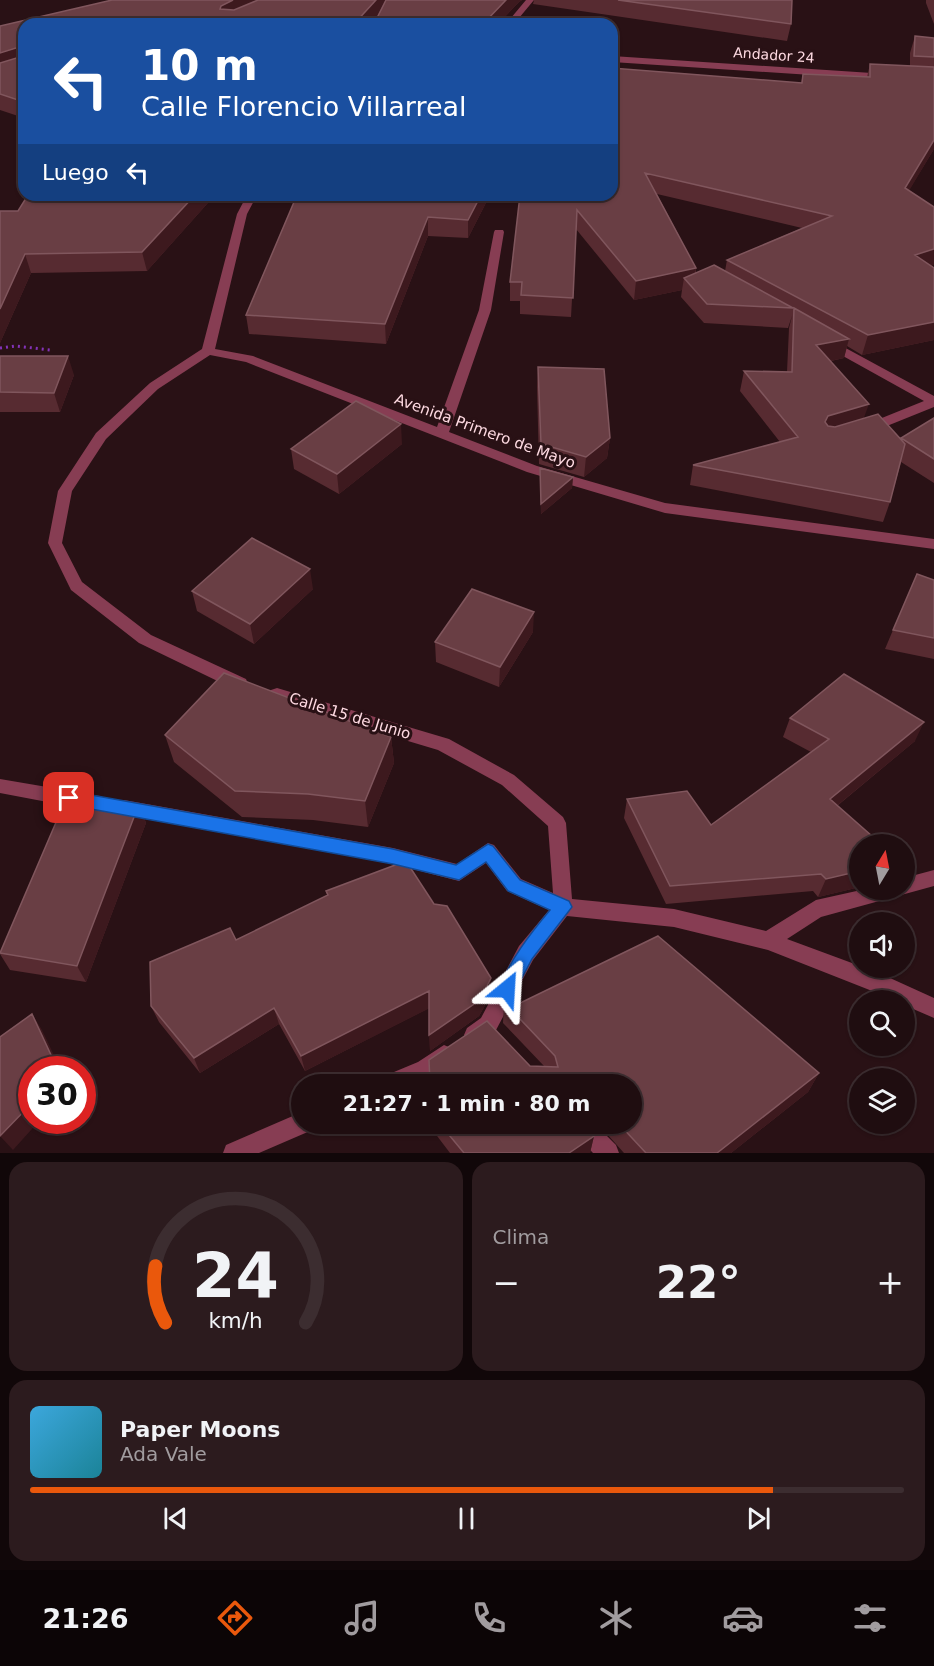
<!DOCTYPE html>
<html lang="es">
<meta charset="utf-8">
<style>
:root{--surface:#1f0d10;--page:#2c1b1e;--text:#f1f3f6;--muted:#a19c9f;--line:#3c2d30;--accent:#ea580c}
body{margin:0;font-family:"DejaVu Sans",sans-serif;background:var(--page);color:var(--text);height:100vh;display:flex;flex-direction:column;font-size:22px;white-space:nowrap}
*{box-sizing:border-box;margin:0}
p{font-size:20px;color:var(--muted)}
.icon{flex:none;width:33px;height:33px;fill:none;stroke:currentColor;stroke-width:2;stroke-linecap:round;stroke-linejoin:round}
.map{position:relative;height:1153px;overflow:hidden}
.side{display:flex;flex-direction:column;gap:9px;padding:9px;background:#110709;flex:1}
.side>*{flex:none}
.hud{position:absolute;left:18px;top:18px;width:600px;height:183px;border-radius:18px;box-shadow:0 2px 4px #0004,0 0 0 2px var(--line);background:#1a4fa0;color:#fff;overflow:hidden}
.needle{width:39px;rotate:10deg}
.buttons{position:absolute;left:849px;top:834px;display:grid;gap:12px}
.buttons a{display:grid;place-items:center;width:66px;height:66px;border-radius:50%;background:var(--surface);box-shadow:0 2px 4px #0004,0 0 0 2px var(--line);font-size:30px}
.speed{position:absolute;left:18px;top:1056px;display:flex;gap:12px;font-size:30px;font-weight:700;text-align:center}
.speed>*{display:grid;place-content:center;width:78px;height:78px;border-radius:50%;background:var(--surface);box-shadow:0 2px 4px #0004,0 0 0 2px var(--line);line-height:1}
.speed .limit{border:9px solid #d22;background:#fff;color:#111}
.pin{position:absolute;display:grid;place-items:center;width:51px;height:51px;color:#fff;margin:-26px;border-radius:12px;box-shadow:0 3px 9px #0006}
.me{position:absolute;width:66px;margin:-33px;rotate:27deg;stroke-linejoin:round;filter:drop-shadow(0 0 4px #0008)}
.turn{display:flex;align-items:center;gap:21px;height:126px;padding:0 24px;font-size:27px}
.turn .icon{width:78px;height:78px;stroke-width:2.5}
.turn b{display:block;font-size:42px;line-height:51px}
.then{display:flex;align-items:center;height:57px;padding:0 24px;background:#0003;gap:12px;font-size:22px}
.big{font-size:45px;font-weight:800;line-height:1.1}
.side .card{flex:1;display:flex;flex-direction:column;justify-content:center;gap:9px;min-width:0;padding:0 21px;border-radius:18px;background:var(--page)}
.side .dial{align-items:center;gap:0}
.dial svg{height:156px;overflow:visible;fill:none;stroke:var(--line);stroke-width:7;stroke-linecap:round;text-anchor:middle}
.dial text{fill:var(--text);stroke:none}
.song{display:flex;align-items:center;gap:18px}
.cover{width:72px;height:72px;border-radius:9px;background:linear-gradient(135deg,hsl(200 70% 55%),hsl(190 70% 35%))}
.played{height:6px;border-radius:3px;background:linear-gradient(90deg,var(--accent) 85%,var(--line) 85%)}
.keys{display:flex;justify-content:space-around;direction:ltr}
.heat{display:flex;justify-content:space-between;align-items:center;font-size:33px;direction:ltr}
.side .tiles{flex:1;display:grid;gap:9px;grid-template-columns:1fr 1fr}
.card:last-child{grid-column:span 2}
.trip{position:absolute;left:291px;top:1074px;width:351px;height:60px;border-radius:30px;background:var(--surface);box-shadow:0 2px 4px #0004,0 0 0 2px var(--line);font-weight:800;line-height:60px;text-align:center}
.tab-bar{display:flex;height:96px;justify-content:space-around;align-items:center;background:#0c0506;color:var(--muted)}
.tab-bar .icon{width:42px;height:42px}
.tab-bar .on{color:var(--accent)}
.tab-bar b{font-size:27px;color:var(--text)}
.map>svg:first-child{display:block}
</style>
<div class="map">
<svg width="934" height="1153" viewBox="0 0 934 1153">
<rect width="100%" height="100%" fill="#291115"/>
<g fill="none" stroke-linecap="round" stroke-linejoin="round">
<path stroke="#8433b9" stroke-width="3" stroke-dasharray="2 4" stroke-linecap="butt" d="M0 348 16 346 50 350"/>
<path fill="#873d53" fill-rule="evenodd" d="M526 0H534L514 24H506Z
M612 56 887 74 892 77 887 80 612 62Z
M247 195H257L247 214 215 349 253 356 437 427 479 310 494 232 495 230H503L504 232 491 310 449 432 537 466 665 503 934 539V549L665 513 527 472 246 362 210 355 158 389 106 439 72 491 62 543 82 582 151 635 246 679 248 684 246 689 240 690 234 689 139 643 71 590 48 543 58 491 96 433 150 383 202 349 237 214Z
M829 339 934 396V407L872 432H862L860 429 862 426 924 401 825 346V340Z
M277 688 449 739 514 775 563 817 566 823 572 899 674 909 766 931 816 900 861 890H904V878L934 870V886L821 917 787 939 879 973 934 998V1018L904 1005V1000H895L768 950 674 927 567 916 533 960 495 1032 474 1045 467 1042 464 1035 467 1028 481 1018 519 946 549 910 507 891 486 863 459 881 393 864 118 813 115 808 118 803 124 800 393 848 457 864 488 843 494 845 521 879 553 893 548 826 502 785 438 750 271 700 269 695 271 690Z
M0 779 100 796 106 799 109 804 106 809 100 812 0 793Z
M444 1045 451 1048 454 1055C449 1069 427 1082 412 1084 402 1086 389 1084 379 1084L382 1077 418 1062Z
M302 1112V1124H313L310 1131 259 1153H223L226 1145Z
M570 1124H595L616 1145 619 1153H593L573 1132Z"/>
</g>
<path fill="#572b31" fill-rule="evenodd" d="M112 0H522L519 2 498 24H374L379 14 370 24H24V118L0 110V26Z
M534 0H792L791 24 787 41 533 4Z
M926 0H934V24L926 3Z
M915 36 934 38V149L909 190 932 266 934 268V340L862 355 847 346 844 358 831 361 864 418 901 439V438L934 418V483L901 462 890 502 883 522 690 485 693 465 780 442 740 391 744 371 787 372 789 328 792 316 788 328 704 323 681 297 682 290 634 300 576 229 571 317 520 314V301H510V282L612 68 801 83 803 74 867 77 870 64 910 66V53ZM657 194 802 228 727 260 725 271 696 273V268Z
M28 195H215L147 271 31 273 0 343V211H18Z
M297 195H490L468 238 428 236 386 344 249 334 246 315Z
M0 356 74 375 60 412H0Z
M538 367 610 438 607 458 584 477 539 464 537 387Z
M402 444 339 494 294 469 291 449Z
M540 468 573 477 572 488 541 514Z
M934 580V659L885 649 893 630Z
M313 589 254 644 197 611 192 591Z
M533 632 499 687 436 662 435 642Z
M790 718 915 741 837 806 860 844V887L818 897 813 891 666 904 624 818 627 799 711 825 811 752 783 737Z
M165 735 391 737 394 763 368 827 313 820 242 817 174 762Z
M139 804 146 823 86 982 10 970 0 954V952Z
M326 891 491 995 479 1016 430 1051 429 1008 305 1071 279 1024 200 1073 159 1022 151 1006 236 940 327 896Z
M504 1002 512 1007 819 1073 808 1092 731 1153H624L598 1124H632V1084L530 1066H544L503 1023Z
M431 1124H583L594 1136 590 1153H450L431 1128Z"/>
<path fill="#3d191e" d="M233 0H283L223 24 220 9 221 6Z
M376 0H391L370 24H354Z
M506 0H522L519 2 498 24H483Z
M19 47 23 64 0 71V53Z
M934 140V149L900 206 905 188Z
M195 195H215L147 271 142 252Z
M481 195H490L468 238V220Z
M428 217V236L386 344 385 324Z
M934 249V265L909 274 915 255Z
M25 254 31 273 0 343V309Z
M696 268 693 287 684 278 682 290 634 300 636 281Z
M934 322V340L862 355 868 335Z
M849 339 844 358 811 365 816 345Z
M68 356 74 375 60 412 54 393Z
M869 404 862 423 822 436 825 422 828 416Z
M401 424 402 444 339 494 337 474Z
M610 438 607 458 584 477 586 457Z
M573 477 572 488 541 514V504Z
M310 569 313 589 254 644 250 624Z
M534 612 533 632 499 687 500 667Z
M924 722 915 741 822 818 830 799Z
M391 737 394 763 368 827 365 801Z
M139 804 146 823 86 982 77 966Z
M860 871V887L818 897 826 879Z
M491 978V995L479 1016 430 1051 429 1035Z
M429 991 430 1008 305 1071 301 1056Z
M274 1008 279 1024 200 1073 194 1058Z
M32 1014 42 1030 61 1070H58Z
M819 1073 808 1092 731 1153H717Z
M32 1103V1120H40L13 1150 0 1136Z
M594 1136 590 1153H569Z"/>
<path fill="#693e44" stroke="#80565d" stroke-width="1.5" d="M112 0H233L221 6 220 9 234 10 258 0H376L354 24H24V102L0 94V63L20 57 22 49 19 47 0 53V26Z
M386 0H506L483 24H374Z
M618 0H792L791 24Z
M915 36 934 38V57L914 56Z
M870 64 934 67V140L905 188 934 207V249L915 255 934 268V322L868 335 727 260 832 216 645 173 696 268 636 281 577 210 573 298 521 295 522 282H510L520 195H612V68L802 83 803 74 870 77Z
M28 195H195L142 252 25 254 0 309V211H18Z
M297 195H481L468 220 428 217 385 324 246 315Z
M714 265 793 308 707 304 684 278Z
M794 308 849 339 816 345 869 404 828 416 825 422 828 426 835 427 878 414 905 444 890 502 693 465 798 437 744 371 792 372Z
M0 356H68L54 393 0 392Z
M538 367 604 369 610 438 586 457 541 444Z
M356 401 401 424 337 474 291 449Z
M934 418V459L901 438Z
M540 468 573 477 541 504Z
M252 538 310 569 250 624 192 591Z
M917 574 934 580V638L893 630Z
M472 589 534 612 500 667 435 642Z
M224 673 391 737 365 801 308 794 235 791 165 735Z
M844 674 924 722 830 799 881 844H860V871L826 879 821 874 670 886 627 799 687 791 711 825 829 739 790 718Z
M66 799 139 804 77 966 0 953Z
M406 861 434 904 447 906 491 978 480 1000 429 1035V991L301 1056 274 1008 194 1058 151 1006 150 962 230 928 236 940 328 895 326 891Z
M658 936 819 1073 717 1153H646L619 1124H632V1084H430L429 1060 487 1021 530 1066 558 1067 555 1056 504 1002 506 997 512 1007Z
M32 1014 58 1070H32V1103L0 1136V1037Z
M440 1124H583L594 1136 569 1153H464Z"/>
<path fill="#1a73e8" stroke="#114b97" stroke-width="1.5" d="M69 791 393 849 456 865 488 844 493 846 520 880 569 901 572 907 532 959 513 995 507 998 501 995 498 989C511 959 529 935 550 910L508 891 486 862 459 880 393 864 69 805 64 803 61 798 64 793Z"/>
<g text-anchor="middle" stroke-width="6" stroke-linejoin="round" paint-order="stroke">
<g font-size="14" fill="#fedae2" stroke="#291115">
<text transform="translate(774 55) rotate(4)" y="5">Andador 24</text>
</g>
<g font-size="15" fill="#fedae2" stroke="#291115">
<text transform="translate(485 431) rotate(20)" y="5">Avenida Primero de Mayo</text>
<text transform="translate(350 716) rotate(17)" y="5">Calle 15 de Junio</text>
</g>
</g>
</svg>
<div class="buttons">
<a><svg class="needle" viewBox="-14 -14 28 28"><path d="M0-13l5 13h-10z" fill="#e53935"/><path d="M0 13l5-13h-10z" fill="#a19c9f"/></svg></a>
<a><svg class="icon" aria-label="sound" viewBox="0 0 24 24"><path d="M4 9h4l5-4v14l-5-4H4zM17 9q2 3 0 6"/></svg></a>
<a><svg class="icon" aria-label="search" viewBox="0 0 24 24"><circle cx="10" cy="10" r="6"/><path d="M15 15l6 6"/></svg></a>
<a><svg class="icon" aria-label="layers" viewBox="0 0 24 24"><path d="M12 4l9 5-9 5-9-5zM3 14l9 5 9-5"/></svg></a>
</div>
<div class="speed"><div class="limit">30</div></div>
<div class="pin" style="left:69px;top:798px;background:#d93025"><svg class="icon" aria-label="arrive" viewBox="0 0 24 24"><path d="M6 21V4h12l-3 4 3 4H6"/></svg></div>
<svg class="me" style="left:507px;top:989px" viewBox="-20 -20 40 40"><path d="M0-17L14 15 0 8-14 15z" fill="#1a73e8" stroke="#fff" stroke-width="4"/></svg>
<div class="trip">21:27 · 1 min · 80 m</div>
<div class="hud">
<div class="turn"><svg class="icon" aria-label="left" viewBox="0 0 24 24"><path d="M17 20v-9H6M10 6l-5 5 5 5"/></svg><div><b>10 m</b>Calle Florencio Villarreal</div></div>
<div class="then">Luego<svg class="icon" aria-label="left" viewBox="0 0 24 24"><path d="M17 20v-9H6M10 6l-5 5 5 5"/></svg></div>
</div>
</div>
<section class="side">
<div class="tiles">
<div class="card dial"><svg viewBox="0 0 100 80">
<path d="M14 69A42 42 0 1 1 86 69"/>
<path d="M14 69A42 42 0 0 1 9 40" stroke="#ea580c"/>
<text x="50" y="56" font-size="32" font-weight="700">24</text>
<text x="50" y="72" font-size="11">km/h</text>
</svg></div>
<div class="card"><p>Clima</p>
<div class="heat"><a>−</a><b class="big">22°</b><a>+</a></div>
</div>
<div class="card">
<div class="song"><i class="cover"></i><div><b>Paper Moons</b><p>Ada Vale</p></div></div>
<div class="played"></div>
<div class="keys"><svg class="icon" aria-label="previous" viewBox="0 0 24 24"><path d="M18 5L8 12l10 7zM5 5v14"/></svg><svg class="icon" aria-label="pause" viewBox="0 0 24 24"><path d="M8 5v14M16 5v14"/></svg><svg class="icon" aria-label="next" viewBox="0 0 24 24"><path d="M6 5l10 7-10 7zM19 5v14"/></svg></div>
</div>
</div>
</section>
<nav class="tab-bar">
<b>21:26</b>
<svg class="icon on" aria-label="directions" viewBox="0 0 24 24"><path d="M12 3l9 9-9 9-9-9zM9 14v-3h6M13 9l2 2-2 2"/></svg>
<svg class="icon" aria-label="music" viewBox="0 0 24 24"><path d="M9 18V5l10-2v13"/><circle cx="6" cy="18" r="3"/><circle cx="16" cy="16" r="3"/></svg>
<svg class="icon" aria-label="phone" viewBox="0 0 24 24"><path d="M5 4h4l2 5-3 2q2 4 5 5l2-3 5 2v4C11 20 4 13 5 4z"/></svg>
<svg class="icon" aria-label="climate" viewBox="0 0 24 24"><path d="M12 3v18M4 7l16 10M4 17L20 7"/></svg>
<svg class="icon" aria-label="car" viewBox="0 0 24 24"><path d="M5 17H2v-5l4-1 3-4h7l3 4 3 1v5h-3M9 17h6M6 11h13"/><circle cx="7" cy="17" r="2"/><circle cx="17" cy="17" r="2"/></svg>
<svg class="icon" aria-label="filters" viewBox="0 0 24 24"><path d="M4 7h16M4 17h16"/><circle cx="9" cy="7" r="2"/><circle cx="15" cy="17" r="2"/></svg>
</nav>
